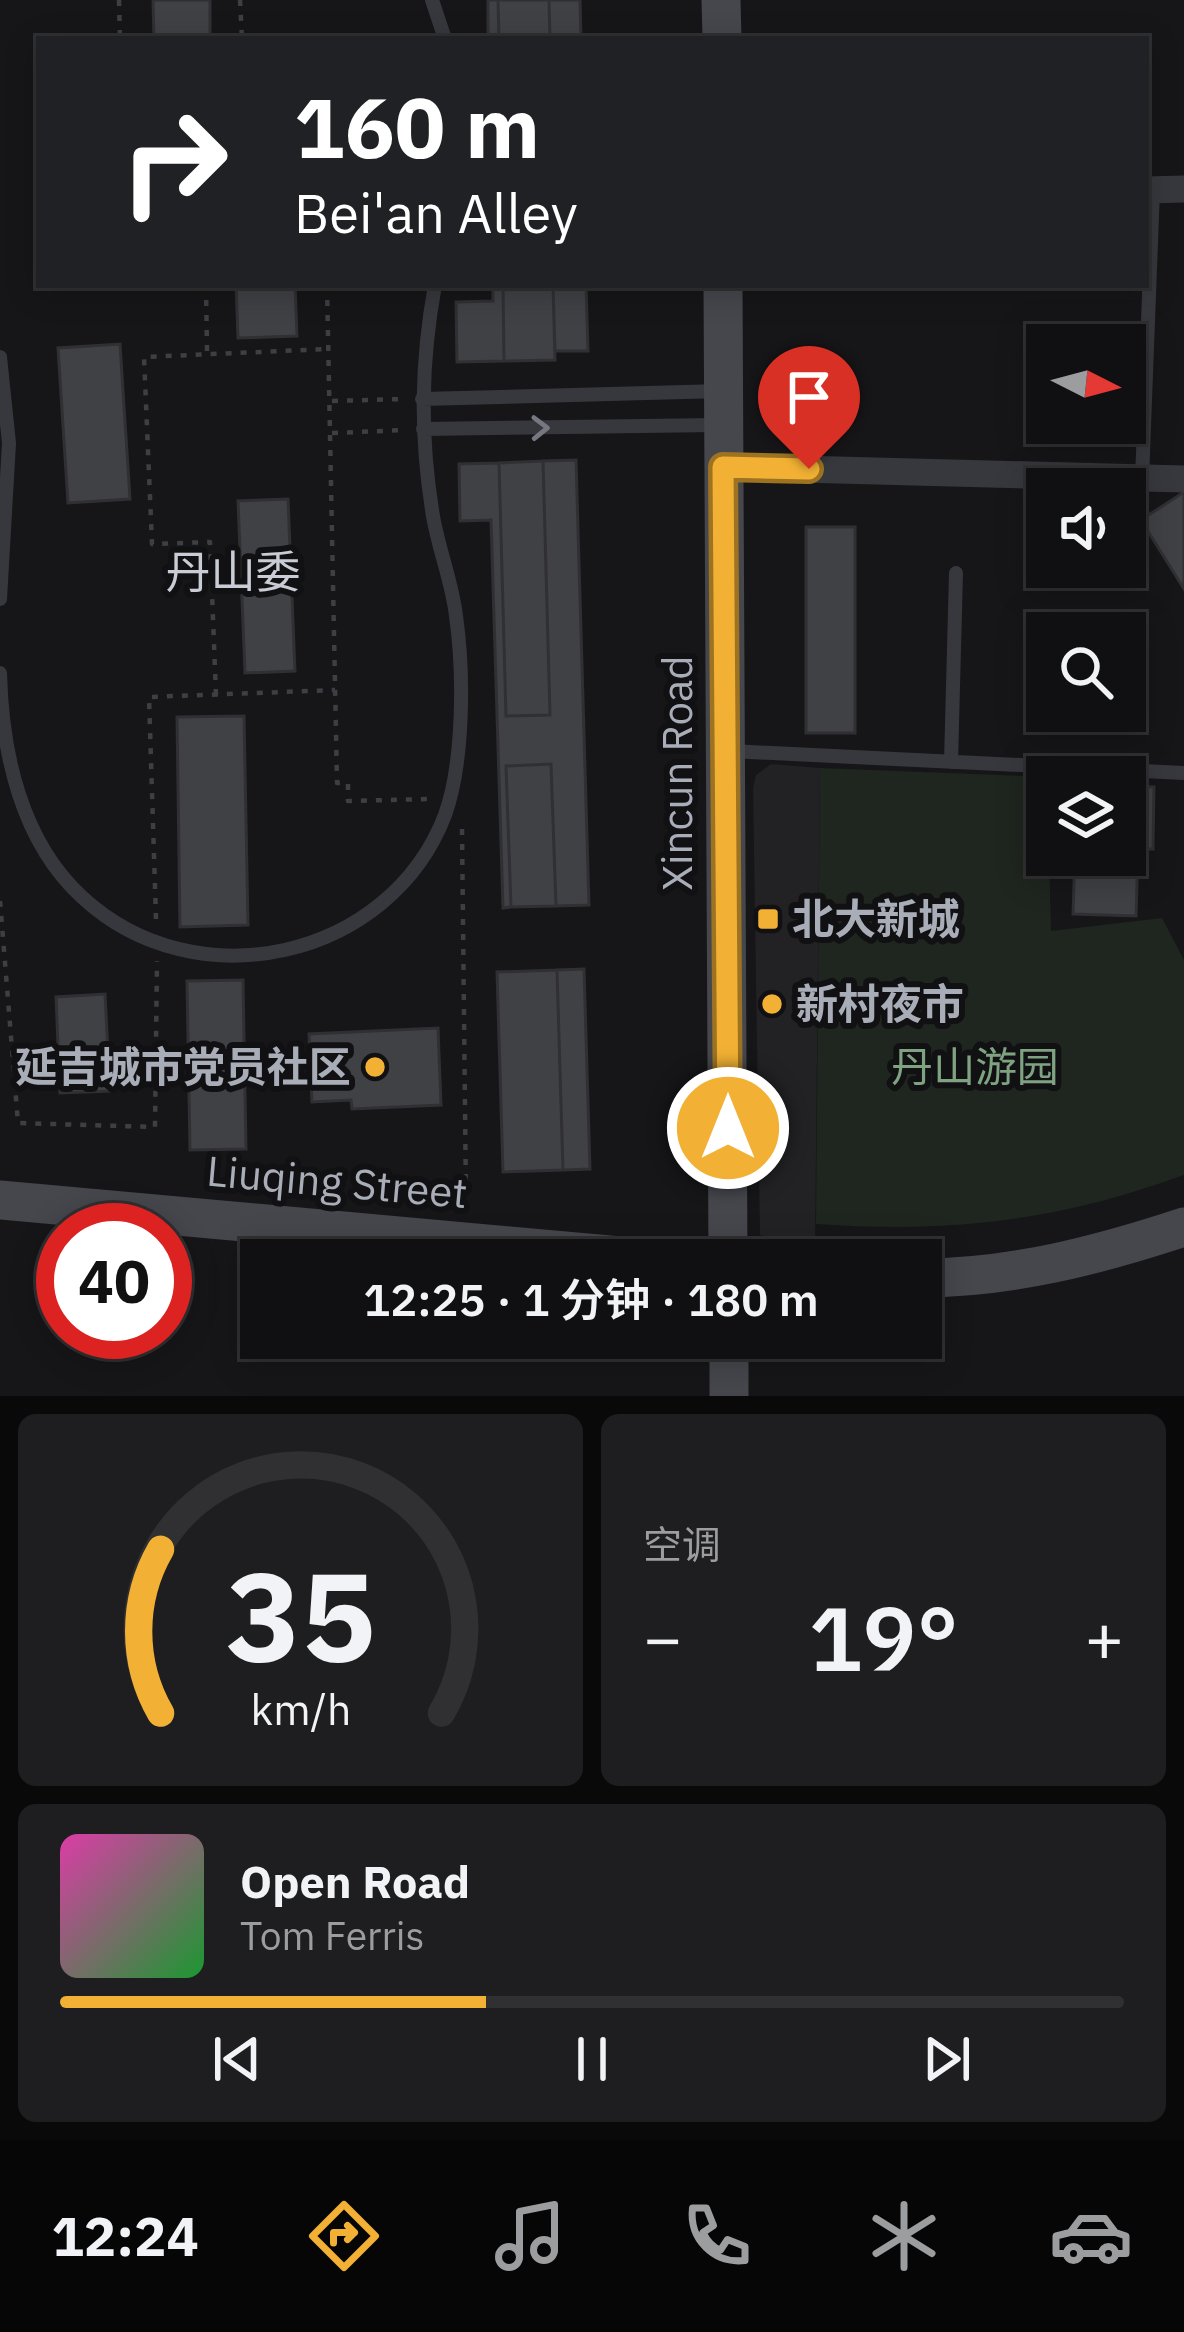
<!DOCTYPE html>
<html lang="zh">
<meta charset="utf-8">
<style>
:root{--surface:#101012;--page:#1e1e20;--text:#f1f3f6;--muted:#9c9d9f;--line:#303032;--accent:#f2b134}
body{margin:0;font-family:"IBM Plex Sans","Noto Sans SC",sans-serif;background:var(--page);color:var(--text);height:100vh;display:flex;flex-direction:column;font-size:45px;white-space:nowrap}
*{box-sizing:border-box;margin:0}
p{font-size:39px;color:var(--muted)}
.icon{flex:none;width:66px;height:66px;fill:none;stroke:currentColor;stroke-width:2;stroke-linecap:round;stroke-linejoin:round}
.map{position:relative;height:1396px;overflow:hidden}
.panel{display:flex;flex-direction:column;gap:18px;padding:18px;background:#09090a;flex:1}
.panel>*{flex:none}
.top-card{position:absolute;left:36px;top:36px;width:1113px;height:252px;border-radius:0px;box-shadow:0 6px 30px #0003,0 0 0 3px var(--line);background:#202124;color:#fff;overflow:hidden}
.needle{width:78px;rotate:96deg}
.controls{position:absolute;left:1026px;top:324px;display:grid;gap:24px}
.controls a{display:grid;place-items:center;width:120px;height:120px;border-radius:0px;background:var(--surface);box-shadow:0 6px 30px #0003,0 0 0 3px var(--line);font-size:60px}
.speed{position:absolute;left:36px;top:1203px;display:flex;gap:24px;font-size:60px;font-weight:700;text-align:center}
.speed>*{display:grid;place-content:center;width:156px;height:156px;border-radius:50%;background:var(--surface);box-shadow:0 6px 30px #0003,0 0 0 3px var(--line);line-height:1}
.speed .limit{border:18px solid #d22;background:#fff;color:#111}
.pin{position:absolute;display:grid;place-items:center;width:102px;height:102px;color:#fff;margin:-123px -51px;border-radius:50% 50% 50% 0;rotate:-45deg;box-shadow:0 0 12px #0007}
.pin .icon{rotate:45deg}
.me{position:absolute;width:132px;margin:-66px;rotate:0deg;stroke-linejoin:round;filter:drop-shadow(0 0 9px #0008)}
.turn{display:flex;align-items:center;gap:42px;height:252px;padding:0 60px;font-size:54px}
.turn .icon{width:156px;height:156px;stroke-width:2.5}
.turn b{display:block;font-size:84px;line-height:102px}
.big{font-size:90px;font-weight:600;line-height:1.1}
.panel .widget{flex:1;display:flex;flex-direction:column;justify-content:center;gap:18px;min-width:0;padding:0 42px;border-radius:18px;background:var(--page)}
.panel .dial{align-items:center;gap:0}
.dial svg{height:312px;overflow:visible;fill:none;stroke:var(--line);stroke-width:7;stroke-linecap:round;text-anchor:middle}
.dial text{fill:var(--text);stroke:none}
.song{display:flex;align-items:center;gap:36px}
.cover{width:144px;height:144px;border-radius:18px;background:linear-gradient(135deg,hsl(320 70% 55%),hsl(130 70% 35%))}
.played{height:12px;border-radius:6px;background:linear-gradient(90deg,var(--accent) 40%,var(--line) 40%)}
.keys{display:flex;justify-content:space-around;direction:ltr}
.heat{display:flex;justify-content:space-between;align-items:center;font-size:66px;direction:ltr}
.panel .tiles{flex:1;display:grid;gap:18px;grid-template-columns:1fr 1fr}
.widget:last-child{grid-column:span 2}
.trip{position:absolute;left:240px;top:1239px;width:702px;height:120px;border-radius:0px;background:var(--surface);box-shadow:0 6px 30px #0003,0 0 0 3px var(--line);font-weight:600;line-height:120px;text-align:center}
.menu{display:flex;height:192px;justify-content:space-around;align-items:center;background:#060607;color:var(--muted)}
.menu .icon{width:84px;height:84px}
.menu .on{color:var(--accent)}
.menu b{font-size:54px;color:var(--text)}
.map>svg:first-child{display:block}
</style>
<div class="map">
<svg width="1184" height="1396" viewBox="0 0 1184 1396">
<rect width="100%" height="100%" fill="#161618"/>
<path fill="#222225" d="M771 764 820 768 815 1247 760 1235 753 788 756 775Z"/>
<path fill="#1e261f" d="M820 768 1051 777H1047L1051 931 1162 918 1184 960V1175C1054 1222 952 1233 816 1224Z"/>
<path fill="#404145" stroke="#303034" stroke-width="3" d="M153 0H210V39H154Z
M488 0H498L499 39H488Z
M498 0H549L550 39H499Z
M549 0H580L581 39H550Z
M236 285H295L297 336 238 338Z
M493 285H503L504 361 457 362 456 302 493 301Z
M503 285H553L555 360 504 361Z
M553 285H586L588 351H555Z
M120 344 130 499 68 503 58 348Z
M576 460 589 905 556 906 551 764 506 766 511 907 503 908 491 520 460 521 459 464 499 463 506 716 550 715 543 461Z
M543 461 550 715 506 716 499 463Z
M1184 492V589L1141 520Z
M288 499 295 671 245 673 238 501Z
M806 527H855V733H806Z
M244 716 248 925 180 927 177 717Z
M551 764 556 906 511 907 506 766Z
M1125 786 1154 787 1153 849H1138L1136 916 1073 914 1075 855H1125Z
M584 969 590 1169 563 1170 557 970Z
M557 970 563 1170 503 1172 497 972Z
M243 980 246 1149 190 1150 187 981Z
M105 994 110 1091 60 1093 56 997Z
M438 1028 441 1105 352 1109 351 1100 312 1102 309 1034Z"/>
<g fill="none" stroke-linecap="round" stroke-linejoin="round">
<path stroke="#3d3f44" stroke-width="4.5" stroke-dasharray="6 9" stroke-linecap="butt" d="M119 0 120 39
M240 0 242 39
M206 285 207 351
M327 285 337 783H348V801L431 799
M332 401 405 399
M332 433 405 430
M216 695 210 542 152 544 144 357 328 349
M462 829 466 1202
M0 901 18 1123 155 1127 157 961
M156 919 149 697 335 690"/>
<path stroke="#37383d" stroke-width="14" d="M432 0 445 39
M0 357 9 443 0 599
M422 399 722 391
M423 429 718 425
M1142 479 1153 190
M0 673C2 753 21 841 82 897 196 1003 390 959 445 815 464 762 464 672 456 616 452 580 437 546 432 510 420 433 421 362 435 285
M730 751 1184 773
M951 762 956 573"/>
<path stroke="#37383d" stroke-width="27" d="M1146 190 1184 189
M723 467 1184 479"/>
<path stroke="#45474d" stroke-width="39" d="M721 0 722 39
M723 285 728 1260
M0 1200 665 1260
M921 1278C1011 1278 1099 1255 1184 1227
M729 1338V1396"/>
</g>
<defs><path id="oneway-chevron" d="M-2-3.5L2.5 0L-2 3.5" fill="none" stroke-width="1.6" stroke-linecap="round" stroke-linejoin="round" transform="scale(3)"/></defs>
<use stroke="#757881" href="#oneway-chevron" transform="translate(540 428) rotate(-1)"/>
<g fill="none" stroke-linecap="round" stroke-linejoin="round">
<defs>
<path id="route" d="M728 1128 723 467 809 469"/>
</defs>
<use href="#route" stroke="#9d7322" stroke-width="30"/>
<use href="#route" stroke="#f2b134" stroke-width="21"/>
</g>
<g fill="#f2b134" stroke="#111113" stroke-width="4.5">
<rect x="756" y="907" width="24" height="24" rx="6"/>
<circle cx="772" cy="1004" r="12"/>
<circle cx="375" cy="1067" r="12"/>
</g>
<g text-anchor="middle" stroke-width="12" stroke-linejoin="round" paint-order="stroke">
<g font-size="42" fill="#a8adb8" stroke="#111113">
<text transform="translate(677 773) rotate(-90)" y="15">Xincun Road</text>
<text transform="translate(337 1182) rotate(5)" y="15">Liuqing Street</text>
</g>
<g font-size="42" font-weight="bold" fill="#a8adb8" stroke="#111113" text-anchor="start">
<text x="792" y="934">北大新城</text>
<text x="796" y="1019">新村夜市</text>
<text x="351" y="1082" text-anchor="end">延吉城市党员社区</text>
</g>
<g font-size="42" fill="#7fa381" stroke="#111113">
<text x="975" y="1082">丹山游园</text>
</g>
<g font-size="45" fill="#c9ccd4" stroke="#111113">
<text x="233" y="588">丹山委</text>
</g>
</g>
</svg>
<div class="controls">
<a><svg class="needle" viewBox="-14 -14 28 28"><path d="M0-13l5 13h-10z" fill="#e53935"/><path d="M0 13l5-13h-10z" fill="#9c9d9f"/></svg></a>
<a><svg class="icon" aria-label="sound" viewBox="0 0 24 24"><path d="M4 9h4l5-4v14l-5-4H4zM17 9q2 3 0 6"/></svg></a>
<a><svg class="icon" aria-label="search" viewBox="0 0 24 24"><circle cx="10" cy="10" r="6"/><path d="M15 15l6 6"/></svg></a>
<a><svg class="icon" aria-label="layers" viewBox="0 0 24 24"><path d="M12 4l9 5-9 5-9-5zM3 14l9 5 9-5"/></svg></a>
</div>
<div class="speed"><div class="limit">40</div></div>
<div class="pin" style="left:809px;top:469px;background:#d93025"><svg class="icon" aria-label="arrive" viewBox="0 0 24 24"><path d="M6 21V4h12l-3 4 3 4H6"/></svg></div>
<svg class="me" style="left:728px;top:1128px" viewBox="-20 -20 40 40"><circle r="17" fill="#f2b134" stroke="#fff" stroke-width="3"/><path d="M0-11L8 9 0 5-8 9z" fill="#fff"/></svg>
<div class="trip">12:25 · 1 分钟 · 180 m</div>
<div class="top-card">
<div class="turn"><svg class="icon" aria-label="right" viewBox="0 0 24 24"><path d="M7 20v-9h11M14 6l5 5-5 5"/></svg><div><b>160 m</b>Bei'an Alley</div></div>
</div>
</div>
<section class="panel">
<div class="tiles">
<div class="widget dial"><svg viewBox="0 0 100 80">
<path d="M14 69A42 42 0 1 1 86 69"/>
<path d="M14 69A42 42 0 0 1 14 27" stroke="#f2b134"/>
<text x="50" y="56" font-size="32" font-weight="700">35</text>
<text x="50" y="72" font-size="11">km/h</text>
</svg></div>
<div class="widget"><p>空调</p>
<div class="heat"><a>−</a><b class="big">19°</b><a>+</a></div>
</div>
<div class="widget">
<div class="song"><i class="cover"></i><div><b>Open Road</b><p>Tom Ferris</p></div></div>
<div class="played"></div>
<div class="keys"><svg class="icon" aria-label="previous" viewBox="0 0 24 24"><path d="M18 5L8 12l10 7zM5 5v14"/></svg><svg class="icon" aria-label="pause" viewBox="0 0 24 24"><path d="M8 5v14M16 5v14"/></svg><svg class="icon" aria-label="next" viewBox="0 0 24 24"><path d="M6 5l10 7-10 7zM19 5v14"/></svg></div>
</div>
</div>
</section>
<nav class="menu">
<b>12:24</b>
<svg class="icon on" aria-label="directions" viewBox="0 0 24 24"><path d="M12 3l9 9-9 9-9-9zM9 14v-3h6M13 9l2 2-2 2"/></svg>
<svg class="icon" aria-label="music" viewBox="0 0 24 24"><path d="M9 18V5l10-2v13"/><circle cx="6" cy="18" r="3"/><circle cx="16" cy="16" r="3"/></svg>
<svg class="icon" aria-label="phone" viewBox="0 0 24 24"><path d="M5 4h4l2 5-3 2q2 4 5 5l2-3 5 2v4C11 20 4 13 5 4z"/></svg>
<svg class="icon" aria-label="climate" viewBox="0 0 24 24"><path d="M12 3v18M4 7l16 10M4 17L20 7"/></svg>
<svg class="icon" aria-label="car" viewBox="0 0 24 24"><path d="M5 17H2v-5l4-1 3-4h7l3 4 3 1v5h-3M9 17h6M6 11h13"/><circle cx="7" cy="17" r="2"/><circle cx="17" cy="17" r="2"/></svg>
</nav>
